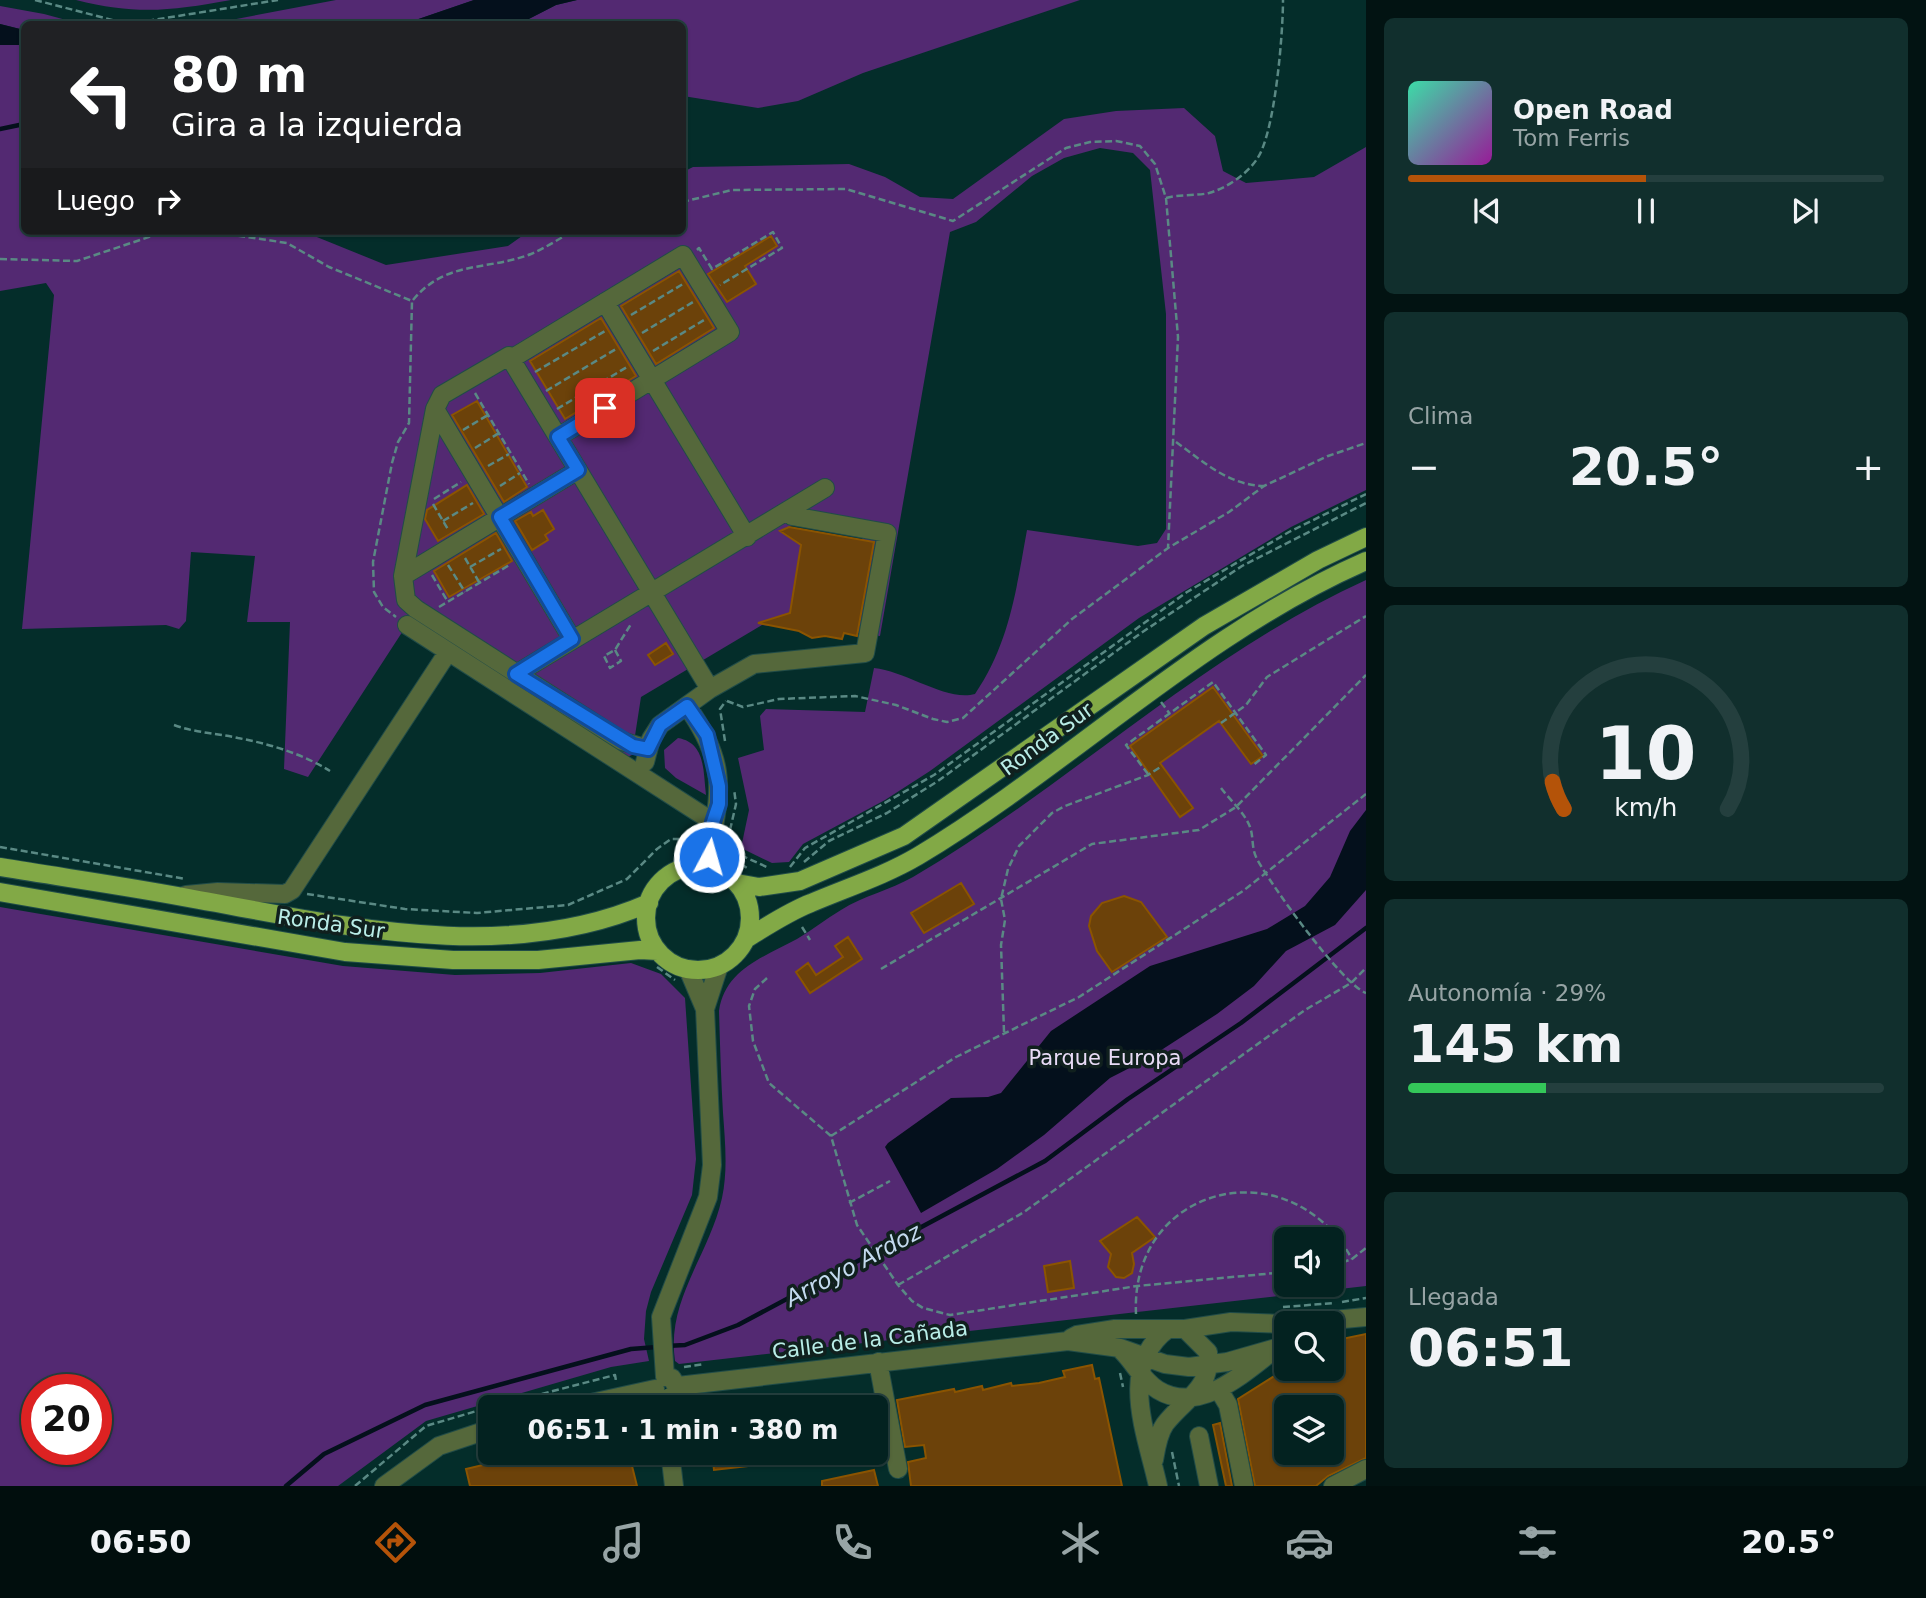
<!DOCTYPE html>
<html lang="es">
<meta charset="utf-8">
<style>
:root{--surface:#032220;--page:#112f2d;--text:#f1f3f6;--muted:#97a4a5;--line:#243f3e;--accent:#b45309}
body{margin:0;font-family:"DejaVu Sans",sans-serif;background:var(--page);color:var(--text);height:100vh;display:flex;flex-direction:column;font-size:26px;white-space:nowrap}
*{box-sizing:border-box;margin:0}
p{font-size:23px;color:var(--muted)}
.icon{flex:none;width:38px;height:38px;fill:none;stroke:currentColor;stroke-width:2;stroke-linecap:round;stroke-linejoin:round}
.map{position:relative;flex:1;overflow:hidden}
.side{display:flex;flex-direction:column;gap:18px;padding:18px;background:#021312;width:560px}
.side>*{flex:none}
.banner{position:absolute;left:21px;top:21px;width:665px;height:214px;border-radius:10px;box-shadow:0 2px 5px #0004,0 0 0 2px var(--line);background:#202124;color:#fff;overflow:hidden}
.tools{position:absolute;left:1274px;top:1227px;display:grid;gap:14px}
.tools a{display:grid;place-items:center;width:70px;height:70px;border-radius:10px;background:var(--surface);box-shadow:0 2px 5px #0004,0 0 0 2px var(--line);font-size:35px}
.speed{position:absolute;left:21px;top:1374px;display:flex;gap:14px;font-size:35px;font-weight:700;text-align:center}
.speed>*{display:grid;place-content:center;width:91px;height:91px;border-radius:50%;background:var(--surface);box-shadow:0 2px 5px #0004,0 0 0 2px var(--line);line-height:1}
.speed .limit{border:10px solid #d22;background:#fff;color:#111}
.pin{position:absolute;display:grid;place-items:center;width:60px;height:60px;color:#fff;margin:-30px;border-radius:14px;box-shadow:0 4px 10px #0006}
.me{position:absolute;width:77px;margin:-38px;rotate:6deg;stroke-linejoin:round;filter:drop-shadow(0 0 5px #0008)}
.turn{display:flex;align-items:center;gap:24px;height:147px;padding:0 35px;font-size:32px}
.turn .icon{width:91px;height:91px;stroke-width:2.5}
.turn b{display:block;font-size:49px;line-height:60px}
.then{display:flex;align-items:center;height:66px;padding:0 35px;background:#0003;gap:14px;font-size:26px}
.big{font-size:52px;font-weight:700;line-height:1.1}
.side .card{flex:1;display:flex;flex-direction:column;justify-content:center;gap:10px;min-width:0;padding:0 24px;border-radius:10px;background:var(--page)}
.side .dial{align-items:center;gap:0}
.dial svg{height:182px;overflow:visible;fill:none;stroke:var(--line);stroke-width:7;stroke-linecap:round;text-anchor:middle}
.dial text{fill:var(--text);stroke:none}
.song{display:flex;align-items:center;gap:21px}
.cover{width:84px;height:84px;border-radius:10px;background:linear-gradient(135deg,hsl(160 70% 55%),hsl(300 70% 35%))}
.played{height:7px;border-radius:4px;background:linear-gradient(90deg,var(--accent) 50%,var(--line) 50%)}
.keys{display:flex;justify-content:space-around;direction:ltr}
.heat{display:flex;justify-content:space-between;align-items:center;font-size:38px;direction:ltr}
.charge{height:10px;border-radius:5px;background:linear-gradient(90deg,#34c759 29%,var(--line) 0)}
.trip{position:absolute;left:478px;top:1395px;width:410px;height:70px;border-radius:10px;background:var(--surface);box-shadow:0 2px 5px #0004,0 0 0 2px var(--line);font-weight:700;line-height:70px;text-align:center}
.tabs{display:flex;height:112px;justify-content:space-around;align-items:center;background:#010e0d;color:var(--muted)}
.tabs .icon{width:49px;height:49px}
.tabs .active{color:var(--accent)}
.tabs b{font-size:32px;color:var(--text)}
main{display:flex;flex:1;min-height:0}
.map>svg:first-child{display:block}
</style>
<main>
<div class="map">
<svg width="1366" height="1486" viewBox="0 0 1366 1486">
<rect width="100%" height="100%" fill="#042d2a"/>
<path fill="#532972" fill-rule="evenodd" d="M76 0H231C171 11 136 15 76 0Z
M336 0H474L404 24H210Z
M577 0H1080L863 73 798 101 758 108 683 96 682 24H519L556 5Z
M0 6 44 14 81 24H24V30L0 24Z
M0 45H24V231H302L386 265 508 246 529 231H682L683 172 693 167 849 164 885 177 920 197 953 199 1064 119 1116 111 1184 108 1215 136 1223 171 1246 183 1314 177 1366 147V490L1291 527 1139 618 930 771 885 800 803 844 789 862 772 863 741 848 749 810 738 758 764 750 760 716 766 709 865 712 874 668C906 671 947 702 975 694 1010 642 1016 590 1027 530L1138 546 1157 543 1166 529V314L1150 170 1133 153 1100 148 1064 158 1032 176 976 222 950 232 880 636 858 633 874 542 862 540 863 536 795 524 784 529 786 535 801 545 790 613 770 619 772 626 762 625 641 697 632 755 625 758 412 617 308 777 284 769 290 622H247L255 556 191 552 186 621 179 629 166 625 22 629 54 295 46 283 0 291Z
M1366 580V1286L679 1364 675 1361C666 1300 709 1256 722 1198 728 1170 725 1141 723 1113 721 1079 720 1045 719 1011 725 969 764 957 797 939 812 930 826 919 841 910 863 896 890 890 913 877 1070 785 1199 656 1366 580ZM1286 1239H1332V1284H1286Z
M678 738C706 743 703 771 706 795L676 778 665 768 664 750Z
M0 907 343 966 455 975 540 973 631 963 661 974 685 998 696 1159 692 1195 651 1292 646 1311 644 1339 649 1361 611 1367 426 1421 338 1486H0ZM37 1390H96V1449H37Z"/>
<path fill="#04101c" d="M474 0H577L556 5 519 24H404Z
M0 24 24 30V45H0Z
M1366 810V890L1335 925 1286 951 1254 986 1217 1014 1149 1058 1110 1078 1044 1135 997 1169 921 1213 885 1147 888 1143 951 1098 988 1097 1001 1093 1051 1031 1150 966 1267 929 1305 906 1330 877 1350 831Z"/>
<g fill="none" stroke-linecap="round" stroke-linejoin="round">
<path stroke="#04101c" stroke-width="4.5" d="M0 129 24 124
M666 1346 685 1345 738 1325 1045 1161 1128 1099 1241 1023 1366 928
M286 1486 324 1454 425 1405 631 1349 657 1347"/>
</g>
<path fill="#6c420a" stroke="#8b5401" stroke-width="2" fill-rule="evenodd" d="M771 236 777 246 745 266 756 284 727 302 708 274Z
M679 271 714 328 656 364 621 306Z
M601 318 636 376 565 419 530 361Z
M477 401 527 487 504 502 452 415Z
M467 485 484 514 438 541 425 519 427 510Z
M543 510 554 529 545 535 548 540 532 550 515 521 531 512 533 516Z
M789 527 874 542 857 636 844 633 842 639 825 636 812 638 799 631 758 623 790 613 801 545 780 531Z
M496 533 512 561 449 597 434 571Z
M666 643 673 654 655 665 648 655Z
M1213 687 1263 756 1251 764 1219 721 1160 763 1193 808 1180 817 1130 746Z
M961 883 974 904 924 933 911 913Z
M1124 896 1141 902 1167 937 1112 972 1097 951 1089 926 1091 916 1102 903Z
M848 937 862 959 810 993 796 972 808 963 816 975 843 957 835 946Z
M1137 1217 1155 1237 1132 1253 1134 1264 1132 1273 1124 1278 1116 1277 1108 1267 1111 1254 1100 1241Z
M1070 1261 1074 1288 1048 1292 1044 1266Z
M1366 1334V1458L1328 1476 1316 1486H1255L1238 1399 1287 1368H1332V1341ZM1286 1407H1332V1452H1286Z
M1092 1365 1095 1379 1099 1378 1122 1486H911L908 1462 926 1458 924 1445 905 1447 897 1400 954 1389 955 1392 982 1386 983 1390 1011 1383 1012 1386 1039 1383 1065 1377 1063 1371Z
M872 1394 875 1407H823V1400Z
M1220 1423 1232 1486H1226L1213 1425Z
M537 1452H652V1457L631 1462 637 1486H470L466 1469Z
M712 1452H802V1460L714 1470Z
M874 1470 878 1486H822V1481Z"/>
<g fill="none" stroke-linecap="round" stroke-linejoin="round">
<defs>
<path id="minor" d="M605 302 747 537
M511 359 683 255 730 332 558 437
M435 409 572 639
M403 576 578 470
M407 625 713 822
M516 674 825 488
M687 706C733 772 717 795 708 867
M648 749 622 741 416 609 406 600 403 576 435 409 442 395 509 356 710 689
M645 762 651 739 660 725 710 689 754 664 865 653 887 533 792 516 788 511
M186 895 218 892 285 894 292 890 448 652
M705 1009 719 966
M1300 1323 1366 1317
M1071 1338 1077 1335 1115 1329H1185L1231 1322 1286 1324
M1122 1351C1134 1363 1143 1381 1158 1390 1197 1414 1241 1376 1269 1354
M878 1362 898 1469
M665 1377 661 1317 708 1197 712 1165 705 1009 688 969
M678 1386 1068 1341 1120 1348 1165 1364 1189 1367 1227 1362 1276 1348
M1219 1390 1228 1405 1244 1486
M666 1399 675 1395 678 1390 672 1378
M573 1407 655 1389
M1199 1436 1209 1486
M670 1452 674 1486
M1154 1460C1156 1448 1158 1434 1165 1424 1185 1398 1212 1389 1208 1352L1185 1329
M384 1486 439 1446 490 1429
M1158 1486C1147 1435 1117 1366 1168 1329
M1333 1486 1366 1469"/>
<path id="major" d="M646 918a52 52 0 1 1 104 0a52 52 0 1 1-104 0Z
M0 867C66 878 133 887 199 900 345 926 507 965 649 903
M737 883 759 887 800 881 904 836 1204 626 1318 560 1366 537
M0 892 345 952 453 960H538L640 950 658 951
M746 939C767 926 788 912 811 903 846 888 884 876 918 856 1071 764 1201 633 1366 561"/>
</defs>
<use href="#minor" stroke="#214c48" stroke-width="20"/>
<use href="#major" stroke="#214c48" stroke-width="20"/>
<path stroke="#5a8984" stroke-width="2.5" stroke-dasharray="7 3.5" stroke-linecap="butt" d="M35 0 128 24 278 0
M1166 198C1180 194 1196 196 1209 193 1227 188 1247 174 1257 159 1275 133 1283 34 1283 0
M682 202 732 190 846 189 953 221 1066 148 1090 142 1116 141 1140 146 1155 164 1166 198 1178 337 1168 548
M207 231 287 243 329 267 412 301 409 423 398 442 392 463 373 562 374 592 383 607 396 617
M697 250 699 248 712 269 773 232 782 248 720 285
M0 259 77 261 155 235 183 231
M413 300C446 260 487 271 531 254 545 248 559 239 573 231
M631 315 683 284
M642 333 693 302
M653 351 704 320
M535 372 605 331
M546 391 616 349
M475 393 529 484
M557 409 627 367
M463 430 488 415
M1176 442C1204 462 1228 485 1264 486
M475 448 499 433
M488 466 509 454
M500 486 520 473
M434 499 461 482
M433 504 449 531
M443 521 473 503
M465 558 479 582
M448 565 465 592
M470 567 501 549
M432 575 448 602
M439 607 511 564
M615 650 621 661 610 668 604 656 615 650 631 624
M727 701 743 707 779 699 855 696 896 705 933 719 947 722 963 718 1072 619 1168 548 1229 512 1264 486 1328 456 1366 443
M1161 702 1170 714
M1221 723 1246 705 1267 677 1366 616
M174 725C196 733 216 733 238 738 270 744 303 754 330 771
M725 741 720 709 726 701
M1148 774 1126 745 1213 682 1266 755 1252 766
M1221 788C1230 800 1245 813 1250 827 1254 838 1251 848 1257 859 1271 885 1342 984 1366 993
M730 830 736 804 734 789
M728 840 733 843 738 854 769 868
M0 847 186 879
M679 850 696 846
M726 850 729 856 747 868
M804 862 829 841 887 813 938 781 1141 633 1242 566 1366 503
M790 867 805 848 934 775 1187 592 1289 532 1366 494
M307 894 405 909 477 913 568 905 627 879 657 849 671 839H697
M802 927 810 940
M657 967 675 980
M881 969 1092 844 1199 830 1236 807 1366 675
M767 978 755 989 749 1006 753 1041 769 1083 831 1136 857 1225 898 1285 912 1301 923 1308 950 1315 1137 1286 1286 1272
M1004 1032 1001 945 1005 920 1001 899 1008 869 1019 846 1052 813 1065 806 1148 775 1162 766
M831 1136 956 1057 1079 997 1243 891 1366 794
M849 1203 890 1181
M1332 1266 1352 1259 1366 1248
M898 1285 1024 1212 1305 1010 1351 983 1366 968
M1342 1302 1366 1298
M1283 1307 1335 1303
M1136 1314C1130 1185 1289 1146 1352 1259
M684 1367 704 1364
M1120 1373 1123 1387
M491 1407 615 1375 616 1381
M1172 1452 1179 1486
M355 1486 426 1426 490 1407"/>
<use href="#minor" stroke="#55683b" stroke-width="18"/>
<use href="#major" stroke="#82a946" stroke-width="18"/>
</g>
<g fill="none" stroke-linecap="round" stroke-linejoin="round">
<defs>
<path id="route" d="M605 408 558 437 578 470 500 517 572 639 516 674 633 746 648 749 660 725 687 706 707 735 719 786V804L713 822 709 857"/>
</defs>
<use href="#route" stroke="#114b97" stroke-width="18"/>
<use href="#route" stroke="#1a73e8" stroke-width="12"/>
</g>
<g text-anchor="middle" stroke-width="7" stroke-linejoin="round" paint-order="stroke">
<g font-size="21" fill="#b9ede7" stroke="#10201e">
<text transform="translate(1047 739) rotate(-36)" y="7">Ronda Sur</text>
<text transform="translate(331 924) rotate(8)" y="7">Ronda Sur</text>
<text transform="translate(870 1340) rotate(-7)" y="7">Calle de la Cañada</text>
</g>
<g font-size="21" fill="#e9dcf7" stroke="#10201e">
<text x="1105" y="1065">Parque Europa</text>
</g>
<g font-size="23" font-style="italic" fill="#c4daef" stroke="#10201e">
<text transform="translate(853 1265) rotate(-28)" y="8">Arroyo Ardoz</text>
</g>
</g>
</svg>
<div class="tools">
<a><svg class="icon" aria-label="sound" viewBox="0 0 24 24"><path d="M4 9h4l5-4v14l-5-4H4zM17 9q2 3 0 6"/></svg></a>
<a><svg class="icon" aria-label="search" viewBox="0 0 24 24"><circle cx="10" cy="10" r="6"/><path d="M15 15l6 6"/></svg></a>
<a><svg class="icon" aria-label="layers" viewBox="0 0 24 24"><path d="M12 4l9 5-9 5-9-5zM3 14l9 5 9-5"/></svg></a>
</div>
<div class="speed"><div class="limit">20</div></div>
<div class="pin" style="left:605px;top:408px;background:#d93025"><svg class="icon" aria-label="arrive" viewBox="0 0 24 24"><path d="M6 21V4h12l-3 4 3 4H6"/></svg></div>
<svg class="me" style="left:709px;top:857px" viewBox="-20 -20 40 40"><circle r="17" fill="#1a73e8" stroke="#fff" stroke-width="3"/><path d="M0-11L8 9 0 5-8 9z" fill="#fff"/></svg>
<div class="trip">06:51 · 1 min · 380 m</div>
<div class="banner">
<div class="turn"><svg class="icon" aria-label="left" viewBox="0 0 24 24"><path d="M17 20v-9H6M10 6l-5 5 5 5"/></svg><div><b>80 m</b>Gira a la izquierda</div></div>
<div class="then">Luego<svg class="icon" aria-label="right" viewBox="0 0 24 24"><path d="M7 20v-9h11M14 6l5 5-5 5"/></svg></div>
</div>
</div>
<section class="side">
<div class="card">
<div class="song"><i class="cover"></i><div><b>Open Road</b><p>Tom Ferris</p></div></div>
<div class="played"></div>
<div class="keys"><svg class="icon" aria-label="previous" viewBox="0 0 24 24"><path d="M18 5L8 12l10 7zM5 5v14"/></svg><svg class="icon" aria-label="pause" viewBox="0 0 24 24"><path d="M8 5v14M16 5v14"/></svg><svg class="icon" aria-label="next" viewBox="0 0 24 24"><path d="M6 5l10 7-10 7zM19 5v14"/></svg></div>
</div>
<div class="card"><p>Clima</p>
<div class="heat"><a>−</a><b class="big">20.5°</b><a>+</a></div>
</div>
<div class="card dial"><svg viewBox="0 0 100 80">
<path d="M14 69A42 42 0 1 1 86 69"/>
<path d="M14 69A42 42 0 0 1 9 57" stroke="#b45309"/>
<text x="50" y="56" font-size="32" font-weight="700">10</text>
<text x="50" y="72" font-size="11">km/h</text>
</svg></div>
<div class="card"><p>Autonomía · 29%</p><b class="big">145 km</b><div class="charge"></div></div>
<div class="card"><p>Llegada</p><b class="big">06:51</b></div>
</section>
</main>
<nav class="tabs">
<b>06:50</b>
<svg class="icon active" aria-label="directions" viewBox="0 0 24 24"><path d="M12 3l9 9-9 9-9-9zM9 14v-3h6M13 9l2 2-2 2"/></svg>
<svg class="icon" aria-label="music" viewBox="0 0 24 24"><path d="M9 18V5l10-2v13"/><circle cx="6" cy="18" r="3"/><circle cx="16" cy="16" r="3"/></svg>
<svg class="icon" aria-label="phone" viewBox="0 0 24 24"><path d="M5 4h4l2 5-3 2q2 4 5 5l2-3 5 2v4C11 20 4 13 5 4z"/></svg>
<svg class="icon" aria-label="climate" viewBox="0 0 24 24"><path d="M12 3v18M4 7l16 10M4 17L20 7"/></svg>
<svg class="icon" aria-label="car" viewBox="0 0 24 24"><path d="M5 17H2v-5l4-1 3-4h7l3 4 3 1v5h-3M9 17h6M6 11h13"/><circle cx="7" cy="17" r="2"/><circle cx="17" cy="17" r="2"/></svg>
<svg class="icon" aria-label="filters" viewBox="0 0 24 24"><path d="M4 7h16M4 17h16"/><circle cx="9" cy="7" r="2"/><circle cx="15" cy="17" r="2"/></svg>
<b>20.5°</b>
</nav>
